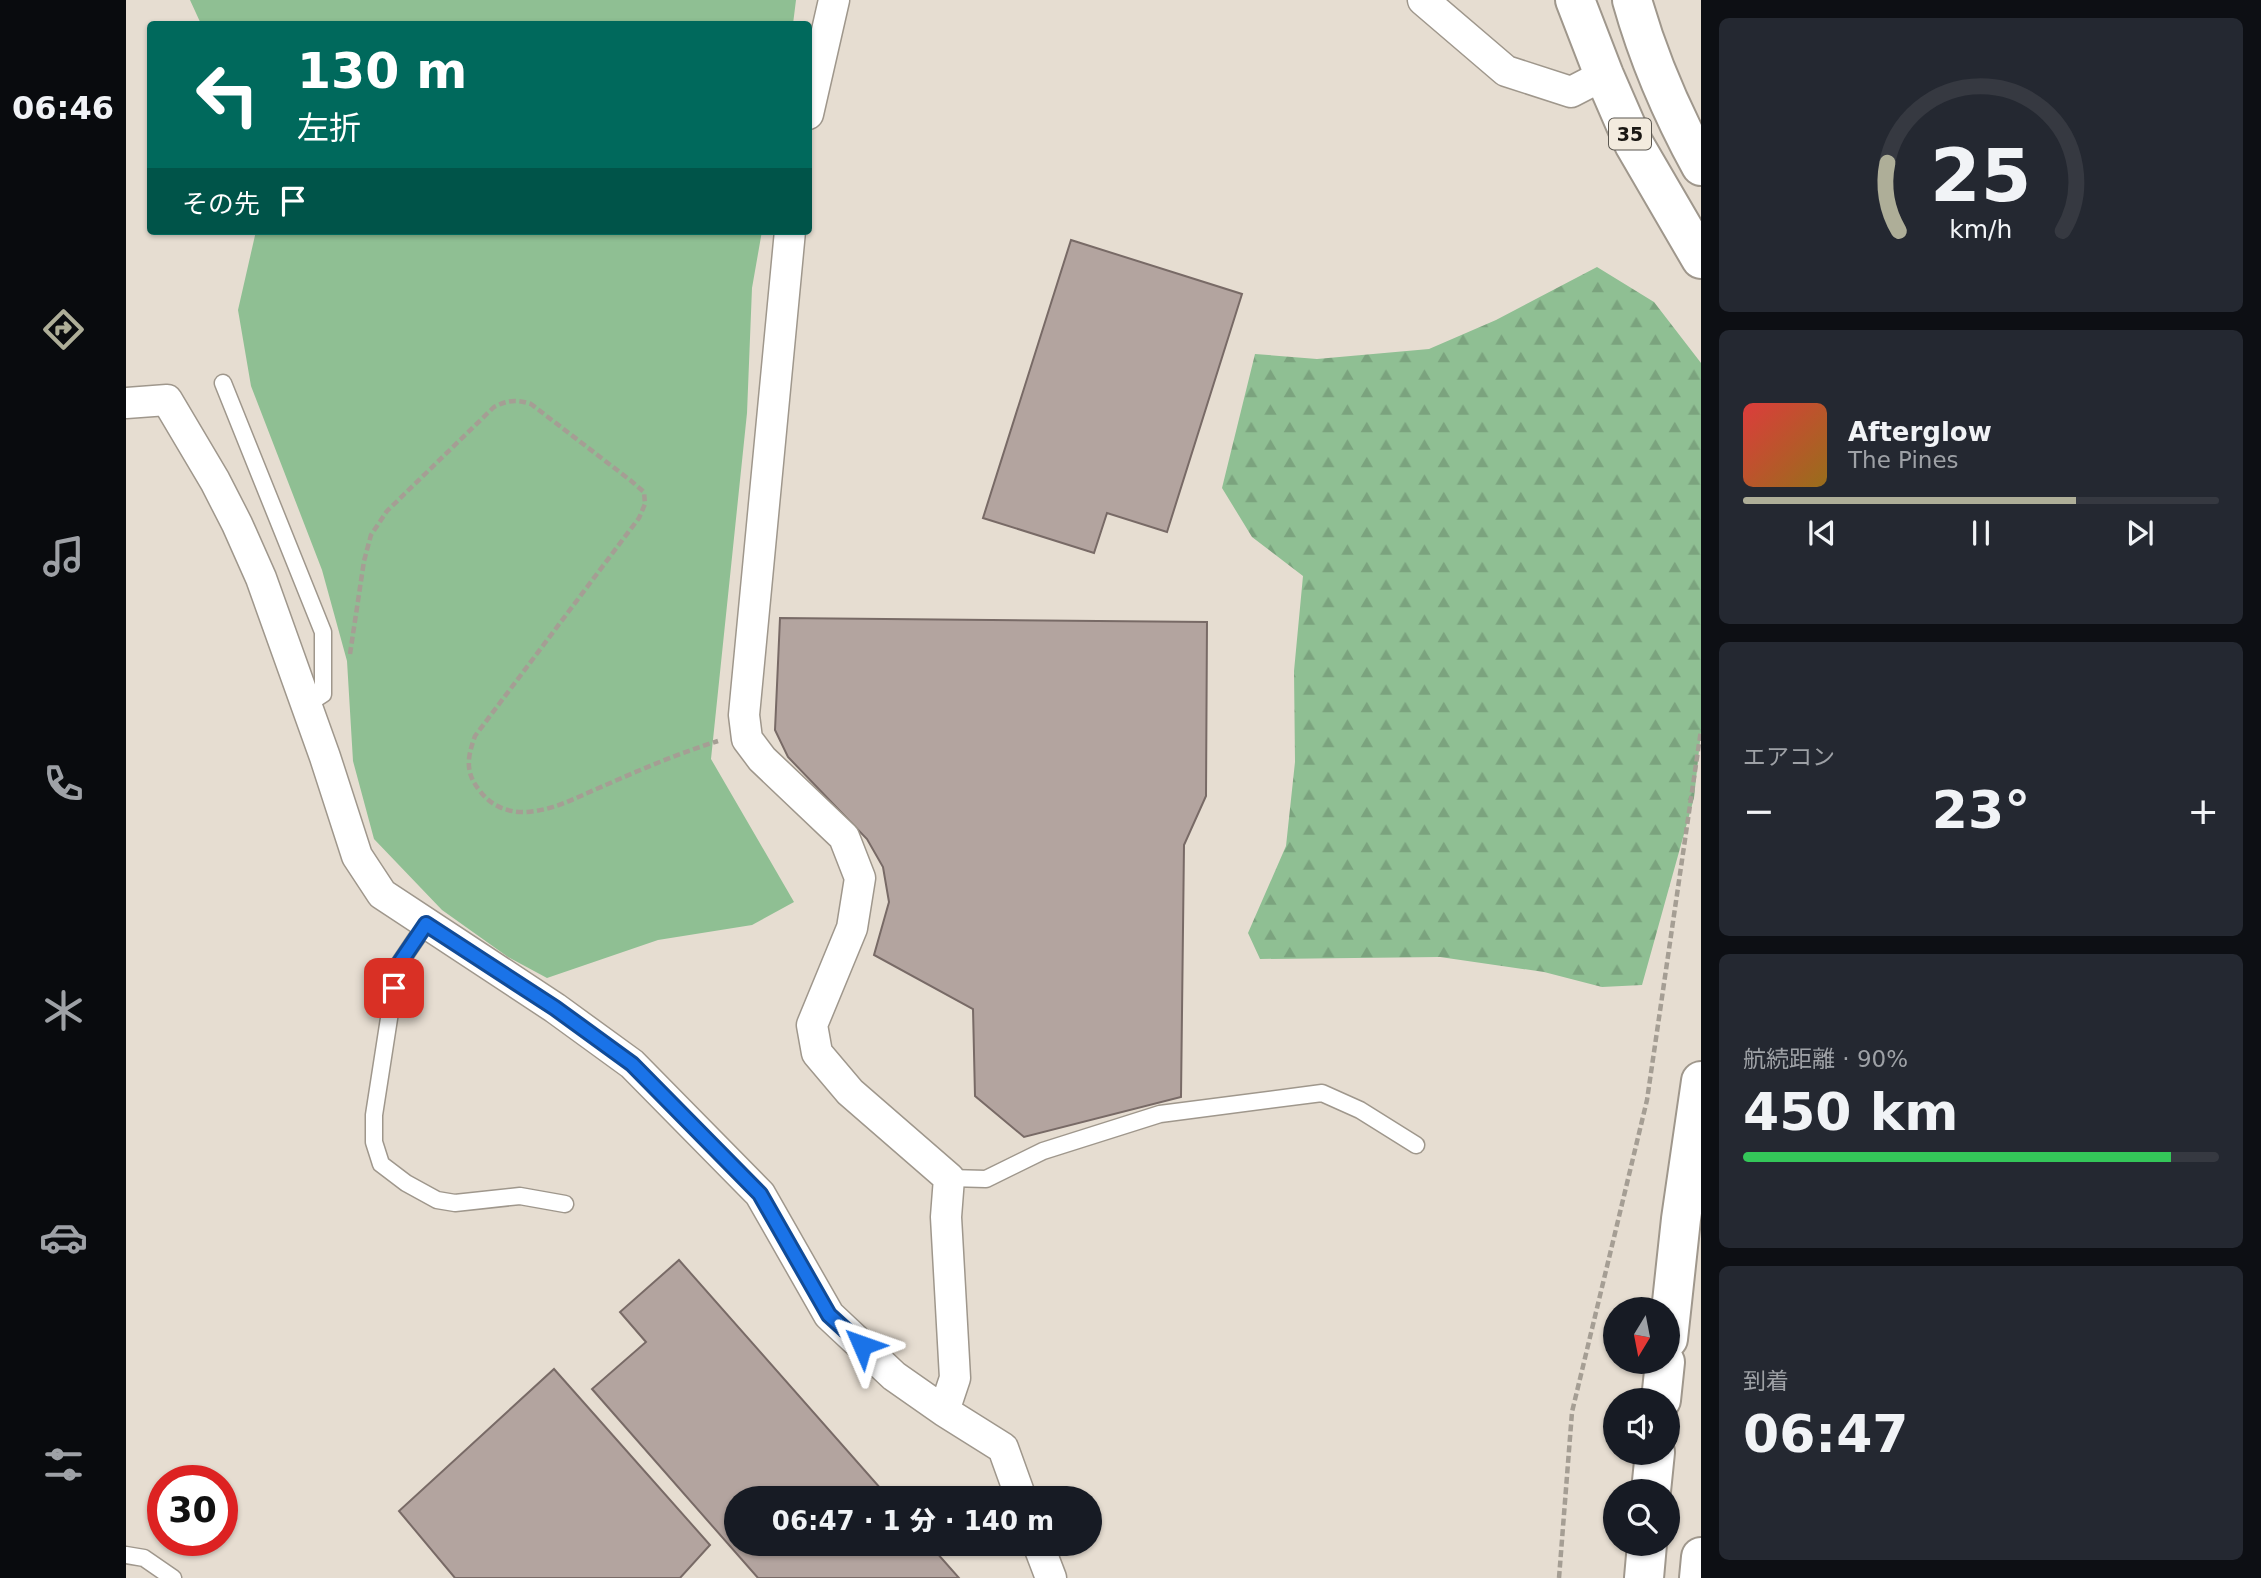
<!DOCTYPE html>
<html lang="ja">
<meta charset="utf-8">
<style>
:root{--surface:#171b24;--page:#242831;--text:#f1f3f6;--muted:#9ea1a6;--line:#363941;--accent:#aeae98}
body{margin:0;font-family:"DejaVu Sans","Noto Sans JP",sans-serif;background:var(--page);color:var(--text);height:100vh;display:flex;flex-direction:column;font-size:26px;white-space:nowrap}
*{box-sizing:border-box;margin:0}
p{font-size:23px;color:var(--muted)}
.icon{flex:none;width:38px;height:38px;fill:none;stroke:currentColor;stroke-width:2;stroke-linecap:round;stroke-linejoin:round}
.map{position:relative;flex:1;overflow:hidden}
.drawer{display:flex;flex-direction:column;gap:18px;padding:18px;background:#0d0f14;width:560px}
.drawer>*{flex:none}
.hud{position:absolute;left:21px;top:21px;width:665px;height:214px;border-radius:7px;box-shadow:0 2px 5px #0004;background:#00695c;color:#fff;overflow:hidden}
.needle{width:46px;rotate:190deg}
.tools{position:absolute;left:1477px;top:1297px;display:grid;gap:14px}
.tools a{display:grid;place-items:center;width:77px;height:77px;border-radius:50%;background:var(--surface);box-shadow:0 2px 5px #0004;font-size:35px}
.speed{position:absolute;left:21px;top:1465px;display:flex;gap:14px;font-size:35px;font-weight:700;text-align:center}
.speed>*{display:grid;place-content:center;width:91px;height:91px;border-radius:50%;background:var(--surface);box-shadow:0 2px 5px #0004;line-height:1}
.speed .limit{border:10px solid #d22;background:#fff;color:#111}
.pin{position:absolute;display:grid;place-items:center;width:60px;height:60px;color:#fff;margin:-30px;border-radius:14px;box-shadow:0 4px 10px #0006}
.me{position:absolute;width:77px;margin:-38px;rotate:313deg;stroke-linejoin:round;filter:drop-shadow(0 0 5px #0008)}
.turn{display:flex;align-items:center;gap:24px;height:147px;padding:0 35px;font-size:32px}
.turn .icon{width:91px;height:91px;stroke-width:2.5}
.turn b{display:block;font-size:49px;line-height:60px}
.then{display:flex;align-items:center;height:66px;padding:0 35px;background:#0003;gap:14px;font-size:26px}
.big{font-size:52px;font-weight:800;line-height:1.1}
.drawer .widget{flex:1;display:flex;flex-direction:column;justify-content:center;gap:10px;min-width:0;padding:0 24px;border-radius:10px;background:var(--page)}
.drawer .dial{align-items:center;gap:0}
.dial svg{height:182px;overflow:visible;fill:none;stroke:var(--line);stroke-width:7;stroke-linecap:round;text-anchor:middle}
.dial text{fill:var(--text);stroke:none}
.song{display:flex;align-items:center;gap:21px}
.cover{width:84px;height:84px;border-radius:10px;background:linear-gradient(135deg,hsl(0 70% 55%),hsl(40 70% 35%))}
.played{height:7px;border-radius:4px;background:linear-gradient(90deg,var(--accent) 70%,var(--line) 70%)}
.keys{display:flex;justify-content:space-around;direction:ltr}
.heat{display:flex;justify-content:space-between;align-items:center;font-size:38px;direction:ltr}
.charge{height:10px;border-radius:5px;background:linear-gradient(90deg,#34c759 90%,var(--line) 0)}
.trip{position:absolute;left:598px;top:1486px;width:378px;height:70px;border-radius:35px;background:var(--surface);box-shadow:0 2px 5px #0004;font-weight:800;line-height:70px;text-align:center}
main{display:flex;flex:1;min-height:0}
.tab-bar{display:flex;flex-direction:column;width:126px;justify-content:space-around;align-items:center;background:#090b0e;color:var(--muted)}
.tab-bar .icon{width:49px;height:49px}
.tab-bar .current{color:var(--accent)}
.tab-bar b{font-size:32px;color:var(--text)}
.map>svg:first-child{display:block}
</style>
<main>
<nav class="tab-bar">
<b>06:46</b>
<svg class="icon current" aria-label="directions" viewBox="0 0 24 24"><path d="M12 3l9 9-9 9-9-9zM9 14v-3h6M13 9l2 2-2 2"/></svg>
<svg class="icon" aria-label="music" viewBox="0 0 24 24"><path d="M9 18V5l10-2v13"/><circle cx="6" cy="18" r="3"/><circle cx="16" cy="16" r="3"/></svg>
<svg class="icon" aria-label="phone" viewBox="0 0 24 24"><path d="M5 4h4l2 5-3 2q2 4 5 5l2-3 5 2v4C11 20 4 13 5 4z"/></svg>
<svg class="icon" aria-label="climate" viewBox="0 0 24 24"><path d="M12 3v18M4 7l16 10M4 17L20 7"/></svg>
<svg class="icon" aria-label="car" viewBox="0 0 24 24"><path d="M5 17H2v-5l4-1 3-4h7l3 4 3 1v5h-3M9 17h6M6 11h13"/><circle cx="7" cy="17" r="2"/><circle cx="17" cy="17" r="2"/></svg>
<svg class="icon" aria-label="filters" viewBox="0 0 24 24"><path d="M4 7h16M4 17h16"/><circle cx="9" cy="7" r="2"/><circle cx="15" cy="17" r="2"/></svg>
</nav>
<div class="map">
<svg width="1575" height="1578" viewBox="0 0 1575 1578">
<defs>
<pattern id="forest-firs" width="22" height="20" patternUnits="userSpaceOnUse" patternTransform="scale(1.75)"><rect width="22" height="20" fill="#8fbf93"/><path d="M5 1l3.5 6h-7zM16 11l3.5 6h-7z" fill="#7ba37e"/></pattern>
</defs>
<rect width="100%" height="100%" fill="#e6ddd1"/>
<path fill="#8fbf93" d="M64 0H670L667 24H75Z
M130 231H636L626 288 621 413 585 759 668 902 626 925 532 940 421 978 382 957 316 910 248 839 227 761 221 661 196 570 125 386 112 310Z"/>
<path fill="url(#forest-firs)" d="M1471 267 1528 302 1575 363V732L1568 798 1516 985 1476 987 1418 972 1314 957 1134 959 1122 933 1160 846 1169 762 1168 671 1177 576 1126 537 1096 488 1129 354 1191 359 1303 349 1370 320Z"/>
<path fill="#b3a49f" stroke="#786a66" stroke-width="2" d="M945 240 1116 294 1041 532 981 513 968 553 857 518Z
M654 618 1081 622 1080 796 1058 845 1055 1097 898 1137 849 1096 847 1009 748 955 763 902 757 867 741 839 662 757 649 730Z
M553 1260 763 1498H611V1544H803L833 1578H632L466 1389 520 1342 494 1312Z
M428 1369 584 1545 554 1578H329L273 1511Z"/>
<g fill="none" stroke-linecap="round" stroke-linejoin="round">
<defs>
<path id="service" d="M97 383 197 632V694L180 705
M300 924 271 967 248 1115V1142L255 1164 280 1183 311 1200 329 1203 394 1196 439 1204
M823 1178 860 1179 917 1151 1034 1114 1196 1093 1234 1110 1290 1145
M0 1555 18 1558 47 1578"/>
<path id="minor" d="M1297 0 1380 71 1445 92 1478 75
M682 114 708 0
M664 231 618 715 621 739 636 759 718 837 734 878 726 928 686 1025 691 1053 724 1092 823 1178 820 1217 829 1378 818 1411
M0 403 41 400 89 481 111 524 135 578 199 757 231 856 256 894 429 1008 506 1064 634 1194 703 1315 768 1376 818 1411 877 1448 895 1498
M912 1544 925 1578"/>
<path id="primary" d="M1449 0 1478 75 1508 144 1575 259
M1506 0C1522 57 1546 113 1575 166"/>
<path id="motorway" d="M1542 1339 1555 1219 1575 1081
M1535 1400 1539 1362
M1525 1491 1529 1452
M1518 1578 1521 1544
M1573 1578 1575 1557"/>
</defs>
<use href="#service" stroke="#9f978c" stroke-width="19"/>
<use href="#minor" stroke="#9f978c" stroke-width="33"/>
<use href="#primary" stroke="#9f978c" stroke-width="42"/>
<use href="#motorway" stroke="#9f978c" stroke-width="42"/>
<path stroke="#a59e94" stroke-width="4.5" stroke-dasharray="7 3.5" stroke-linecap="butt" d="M224 654 238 561 245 535 261 511 368 407C382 400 390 399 405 404L504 480 518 492 519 504 513 518 349 736C341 758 339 773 354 791 365 806 382 813 401 812 430 810 455 795 482 784 518 768 554 753 592 741
M1433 1578 1446 1412 1521 1100 1575 730"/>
<use href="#service" stroke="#fff" stroke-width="16"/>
<use href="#minor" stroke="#fff" stroke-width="30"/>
<use href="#primary" stroke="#fff" stroke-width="38"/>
<use href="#motorway" stroke="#fff" stroke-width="38"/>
</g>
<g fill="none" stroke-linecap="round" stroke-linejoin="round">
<defs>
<path id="route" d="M268 988 271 967 300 924 429 1008 506 1064 634 1194 703 1315 736 1345"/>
</defs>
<use href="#route" stroke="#114b97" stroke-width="18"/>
<use href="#route" stroke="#1a73e8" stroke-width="12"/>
</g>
<g text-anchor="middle" stroke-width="7" stroke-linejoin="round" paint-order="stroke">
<rect fill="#f3ebde" stroke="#5b5750" stroke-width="2" x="1483" y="118.5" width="42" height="31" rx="5"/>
<g font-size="19" font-weight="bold" fill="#1a1713">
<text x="1504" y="141">35</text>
</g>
</g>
</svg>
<div class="tools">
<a><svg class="needle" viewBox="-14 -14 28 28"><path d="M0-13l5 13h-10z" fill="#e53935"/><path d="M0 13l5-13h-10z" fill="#9ea1a6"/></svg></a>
<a><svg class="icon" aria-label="sound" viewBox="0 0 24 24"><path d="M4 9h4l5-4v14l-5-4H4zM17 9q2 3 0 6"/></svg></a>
<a><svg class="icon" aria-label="search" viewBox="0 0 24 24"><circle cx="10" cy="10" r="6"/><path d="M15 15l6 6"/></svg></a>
</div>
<div class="speed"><div class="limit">30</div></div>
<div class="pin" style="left:268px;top:988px;background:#d93025"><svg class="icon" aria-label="arrive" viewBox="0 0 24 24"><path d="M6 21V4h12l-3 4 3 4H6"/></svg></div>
<svg class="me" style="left:736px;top:1345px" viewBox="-20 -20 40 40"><path d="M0-17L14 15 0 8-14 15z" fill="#1a73e8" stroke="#fff" stroke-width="4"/></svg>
<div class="trip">06:47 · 1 分 · 140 m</div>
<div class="hud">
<div class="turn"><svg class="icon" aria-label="left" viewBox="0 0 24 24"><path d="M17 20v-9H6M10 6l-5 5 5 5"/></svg><div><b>130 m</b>左折</div></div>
<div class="then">その先<svg class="icon" aria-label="arrive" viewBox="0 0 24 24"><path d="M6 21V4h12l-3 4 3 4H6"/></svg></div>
</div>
</div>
<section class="drawer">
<div class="widget dial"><svg viewBox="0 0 100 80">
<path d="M14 69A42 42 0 1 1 86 69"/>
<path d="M14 69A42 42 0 0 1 9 39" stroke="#aeae98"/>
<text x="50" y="56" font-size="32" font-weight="700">25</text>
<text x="50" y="72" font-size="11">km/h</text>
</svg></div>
<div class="widget">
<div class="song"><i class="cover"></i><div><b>Afterglow</b><p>The Pines</p></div></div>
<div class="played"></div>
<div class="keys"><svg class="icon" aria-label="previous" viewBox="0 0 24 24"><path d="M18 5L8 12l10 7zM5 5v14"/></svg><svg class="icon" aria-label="pause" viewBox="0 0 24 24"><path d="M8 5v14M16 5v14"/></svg><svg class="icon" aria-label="next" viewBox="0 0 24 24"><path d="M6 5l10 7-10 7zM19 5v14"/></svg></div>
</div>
<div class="widget"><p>エアコン</p>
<div class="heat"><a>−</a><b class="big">23°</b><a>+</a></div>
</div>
<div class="widget"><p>航続距離 · 90%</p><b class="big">450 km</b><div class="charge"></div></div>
<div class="widget"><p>到着</p><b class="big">06:47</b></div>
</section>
</main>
